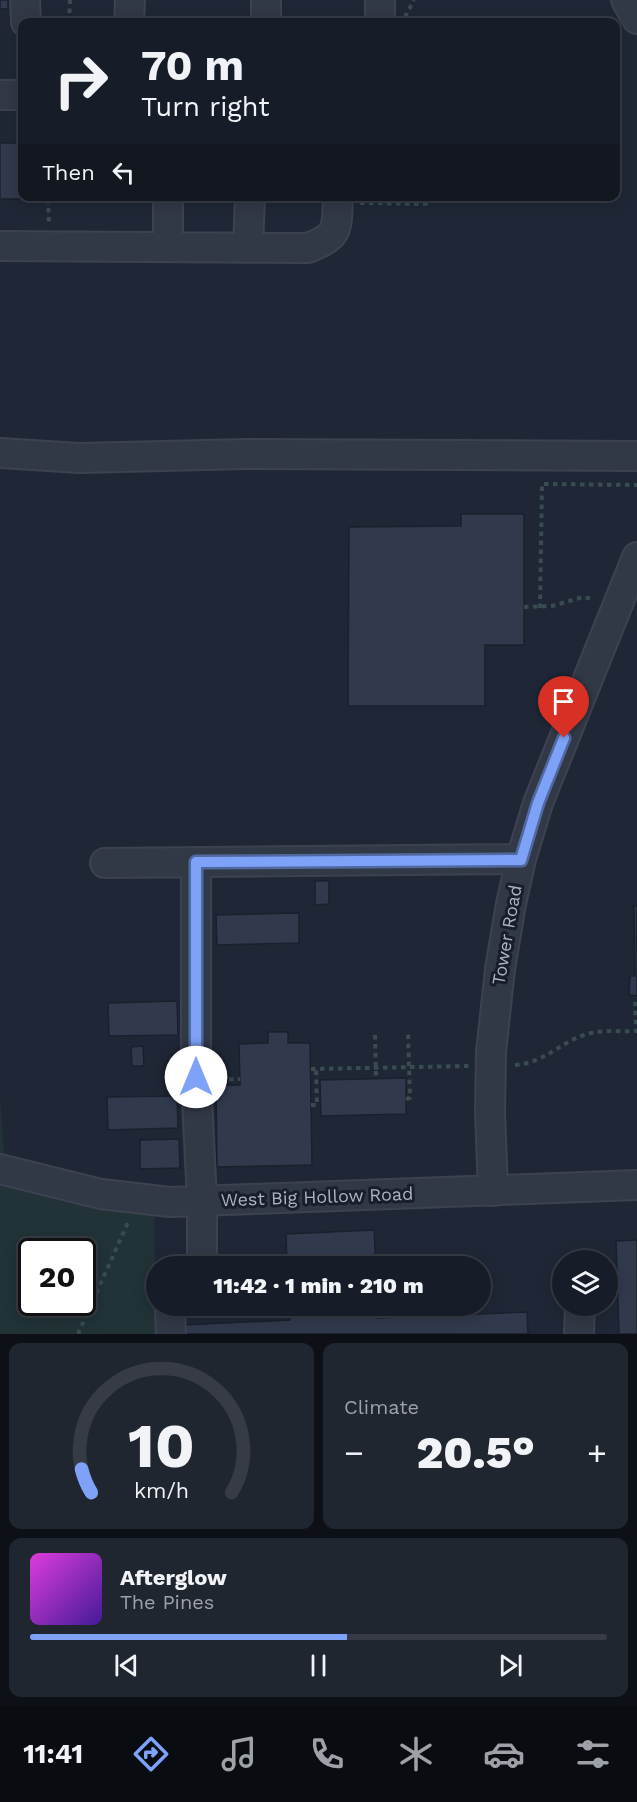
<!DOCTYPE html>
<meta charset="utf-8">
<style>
:root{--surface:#171d28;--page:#202630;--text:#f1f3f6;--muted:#9ea2a8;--line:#363b45;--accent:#7da2f8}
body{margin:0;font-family:"Work Sans",sans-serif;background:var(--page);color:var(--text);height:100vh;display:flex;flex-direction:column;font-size:22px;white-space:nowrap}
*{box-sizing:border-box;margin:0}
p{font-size:20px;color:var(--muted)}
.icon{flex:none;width:33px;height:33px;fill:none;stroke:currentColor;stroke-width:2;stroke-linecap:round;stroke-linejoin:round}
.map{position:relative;height:1334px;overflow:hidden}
.sheet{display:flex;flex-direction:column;gap:9px;padding:9px;background:#0d1016;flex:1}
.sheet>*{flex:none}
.hud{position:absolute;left:18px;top:18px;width:602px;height:183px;border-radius:12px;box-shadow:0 3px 15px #0003,0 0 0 2px var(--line);background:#171d28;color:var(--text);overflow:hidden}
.fabs{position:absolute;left:552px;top:1250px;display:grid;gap:12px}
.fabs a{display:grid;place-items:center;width:66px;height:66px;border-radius:50%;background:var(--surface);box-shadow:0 3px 15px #0003,0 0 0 2px var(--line);font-size:30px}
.speed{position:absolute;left:18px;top:1238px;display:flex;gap:12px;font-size:30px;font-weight:700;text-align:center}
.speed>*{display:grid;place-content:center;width:78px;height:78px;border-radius:50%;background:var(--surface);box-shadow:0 3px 15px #0003,0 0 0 2px var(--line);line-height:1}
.speed .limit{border:3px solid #111;border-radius:9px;background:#fff;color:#111}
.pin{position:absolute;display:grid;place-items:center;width:51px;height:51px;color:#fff;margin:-62px -26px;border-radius:50% 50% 50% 0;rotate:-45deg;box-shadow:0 0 6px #0007}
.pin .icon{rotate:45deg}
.me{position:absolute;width:66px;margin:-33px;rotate:0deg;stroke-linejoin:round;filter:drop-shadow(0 0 4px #0008)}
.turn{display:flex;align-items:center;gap:21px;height:126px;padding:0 24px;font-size:27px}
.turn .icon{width:78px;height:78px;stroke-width:2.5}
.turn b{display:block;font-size:42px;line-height:51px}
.then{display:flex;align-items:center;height:57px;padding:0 24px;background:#0003;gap:12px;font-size:22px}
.big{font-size:45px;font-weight:800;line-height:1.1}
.sheet .widget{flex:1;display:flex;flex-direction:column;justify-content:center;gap:9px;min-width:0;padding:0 21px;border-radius:12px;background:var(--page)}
.sheet .dial{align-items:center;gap:0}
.dial svg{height:156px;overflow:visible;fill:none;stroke:var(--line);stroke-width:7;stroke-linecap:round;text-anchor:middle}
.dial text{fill:var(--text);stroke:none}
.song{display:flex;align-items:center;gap:18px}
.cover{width:72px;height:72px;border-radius:9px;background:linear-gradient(135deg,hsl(300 70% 55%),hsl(260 70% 35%))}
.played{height:6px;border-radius:3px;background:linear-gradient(90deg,var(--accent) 55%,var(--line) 55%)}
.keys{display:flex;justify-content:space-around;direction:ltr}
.heat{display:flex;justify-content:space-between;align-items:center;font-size:33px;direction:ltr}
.sheet .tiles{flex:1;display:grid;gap:9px;grid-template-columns:1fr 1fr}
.widget:last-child{grid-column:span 2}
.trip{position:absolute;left:146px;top:1256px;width:345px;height:60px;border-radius:30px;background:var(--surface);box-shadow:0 3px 15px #0003,0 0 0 2px var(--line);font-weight:800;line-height:60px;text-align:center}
.dock{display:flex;height:96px;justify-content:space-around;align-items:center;background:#090c10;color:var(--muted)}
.dock .icon{width:42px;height:42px}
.dock .selected{color:var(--accent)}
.dock b{font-size:27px;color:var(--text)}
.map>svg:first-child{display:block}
</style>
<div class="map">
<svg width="637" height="1334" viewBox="0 0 637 1334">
<rect width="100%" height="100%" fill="#1f2736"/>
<path fill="#213337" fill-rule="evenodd" d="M0 1097 5 1170 154 1201 156 1334H0ZM32 1251H82V1302H32Z"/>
<path fill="#313a4d" stroke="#1a202d" stroke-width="1.5" d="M0 0H8V9H0Z
M0 143H22V196H126V199H0Z
M210 196H236V199H210Z
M392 196H444V199H392Z
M461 514H524V645H485V706H348L349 527 461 526Z
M315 881H329V904L315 905Z
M634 906H637V996L629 995 630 976H635Z
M299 913V943L217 945 216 915Z
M177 1001 178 1035 109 1036 108 1003Z
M268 1032H288V1043H310L312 1165 217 1167 216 1085H240L239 1044 268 1043Z
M143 1046 144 1066H132L131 1047Z
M406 1078V1114L321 1116 320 1080Z
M177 1096 178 1128 108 1130 107 1097Z
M179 1139 180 1168 140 1169V1140Z
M374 1230 376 1266H287L286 1234Z
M637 1240V1334H619L616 1241Z
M289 1305H377V1318L527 1312 528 1334H183V1325L290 1320Z"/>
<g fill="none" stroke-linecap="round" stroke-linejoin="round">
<defs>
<path id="minor" d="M25 0 26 22
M266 0V22
M380 0V22
M626 0 637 19
M129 22 130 0
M0 95H22
M0 246 308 248C341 235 336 229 338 196
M168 247V196
M248 248 250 196
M0 453 79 458 246 454 637 456
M196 862V1077L202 1201V1266
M105 863 521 859
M0 1169 101 1194 170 1202 637 1185
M493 1191 490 1112 491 1052 500 969 511 904 521 859 538 803 637 557
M171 1334 170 1311 176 1305
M579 1334 580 1305"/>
</defs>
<use href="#minor" stroke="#3c4250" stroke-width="32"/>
<path stroke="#394c4f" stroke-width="4" stroke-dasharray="4.5 4.5" stroke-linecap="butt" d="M405 17 414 0
M69 22 70 0
M48 199 49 224
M360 203 426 204V199
M524 607 552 606 583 597 593 599
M540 608 542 484 637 485
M375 1035 376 1079
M515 1065C544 1063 558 1044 584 1035 600 1029 619 1032 636 1031L635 997
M311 1069 469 1066
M220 1080 240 1079
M406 1099 410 1098 408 1033
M311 1105H317L316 1069
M78 1334 129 1220"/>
<use href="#minor" stroke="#323946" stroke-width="28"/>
</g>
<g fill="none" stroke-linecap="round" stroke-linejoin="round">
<defs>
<path id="route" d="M196 1077V862L521 860 538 803 564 738"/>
</defs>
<use href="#route" stroke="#5169a1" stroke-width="15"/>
<use href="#route" stroke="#7da2f8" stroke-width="10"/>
</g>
<g text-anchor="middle" stroke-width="6" stroke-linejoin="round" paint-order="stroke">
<g font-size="18" fill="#acb3c4" stroke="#181e2b">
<text transform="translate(507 935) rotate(-80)" y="6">Tower Road</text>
<text transform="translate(317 1197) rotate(-2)" y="6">West Big Hollow Road</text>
</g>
</g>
</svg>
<div class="fabs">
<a><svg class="icon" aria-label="layers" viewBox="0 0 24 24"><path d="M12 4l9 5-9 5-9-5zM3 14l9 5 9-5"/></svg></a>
</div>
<div class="speed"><div class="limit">20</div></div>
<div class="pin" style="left:564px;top:738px;background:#d93025"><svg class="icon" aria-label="arrive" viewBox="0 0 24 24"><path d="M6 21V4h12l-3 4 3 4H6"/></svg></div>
<svg class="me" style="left:196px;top:1077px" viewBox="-20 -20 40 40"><circle r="19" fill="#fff"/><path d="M0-13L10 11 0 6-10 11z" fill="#7da2f8"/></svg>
<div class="trip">11:42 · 1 min · 210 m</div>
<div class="hud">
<div class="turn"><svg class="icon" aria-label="right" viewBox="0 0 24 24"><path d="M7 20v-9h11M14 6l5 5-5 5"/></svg><div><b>70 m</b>Turn right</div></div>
<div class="then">Then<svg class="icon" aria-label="left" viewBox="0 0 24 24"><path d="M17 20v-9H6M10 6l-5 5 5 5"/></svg></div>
</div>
</div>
<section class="sheet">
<div class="tiles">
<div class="widget dial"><svg viewBox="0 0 100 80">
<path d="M14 69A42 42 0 1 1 86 69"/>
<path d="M14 69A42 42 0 0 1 9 57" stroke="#7da2f8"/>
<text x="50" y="56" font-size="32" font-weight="700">10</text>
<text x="50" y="72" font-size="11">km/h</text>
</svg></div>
<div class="widget"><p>Climate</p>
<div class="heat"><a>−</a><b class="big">20.5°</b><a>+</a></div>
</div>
<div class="widget">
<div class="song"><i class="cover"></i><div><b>Afterglow</b><p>The Pines</p></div></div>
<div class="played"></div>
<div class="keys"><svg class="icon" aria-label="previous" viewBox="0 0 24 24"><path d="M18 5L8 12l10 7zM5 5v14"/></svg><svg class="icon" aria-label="pause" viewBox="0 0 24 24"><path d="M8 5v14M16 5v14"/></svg><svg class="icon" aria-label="next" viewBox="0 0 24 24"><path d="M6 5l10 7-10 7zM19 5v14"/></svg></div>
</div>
</div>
</section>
<nav class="dock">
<b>11:41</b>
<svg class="icon selected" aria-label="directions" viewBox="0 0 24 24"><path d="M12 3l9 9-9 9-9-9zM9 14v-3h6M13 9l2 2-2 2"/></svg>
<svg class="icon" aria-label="music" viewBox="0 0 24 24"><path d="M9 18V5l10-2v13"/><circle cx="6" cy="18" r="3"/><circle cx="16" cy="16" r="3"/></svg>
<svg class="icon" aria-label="phone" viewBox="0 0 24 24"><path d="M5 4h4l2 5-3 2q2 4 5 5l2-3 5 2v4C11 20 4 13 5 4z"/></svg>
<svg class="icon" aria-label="climate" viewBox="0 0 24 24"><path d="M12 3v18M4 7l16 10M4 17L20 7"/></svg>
<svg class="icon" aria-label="car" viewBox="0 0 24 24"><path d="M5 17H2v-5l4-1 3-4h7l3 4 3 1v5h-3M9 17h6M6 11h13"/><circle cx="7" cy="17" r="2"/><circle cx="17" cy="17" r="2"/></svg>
<svg class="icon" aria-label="filters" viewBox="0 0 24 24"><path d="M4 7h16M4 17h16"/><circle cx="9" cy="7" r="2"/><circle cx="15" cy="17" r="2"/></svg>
</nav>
